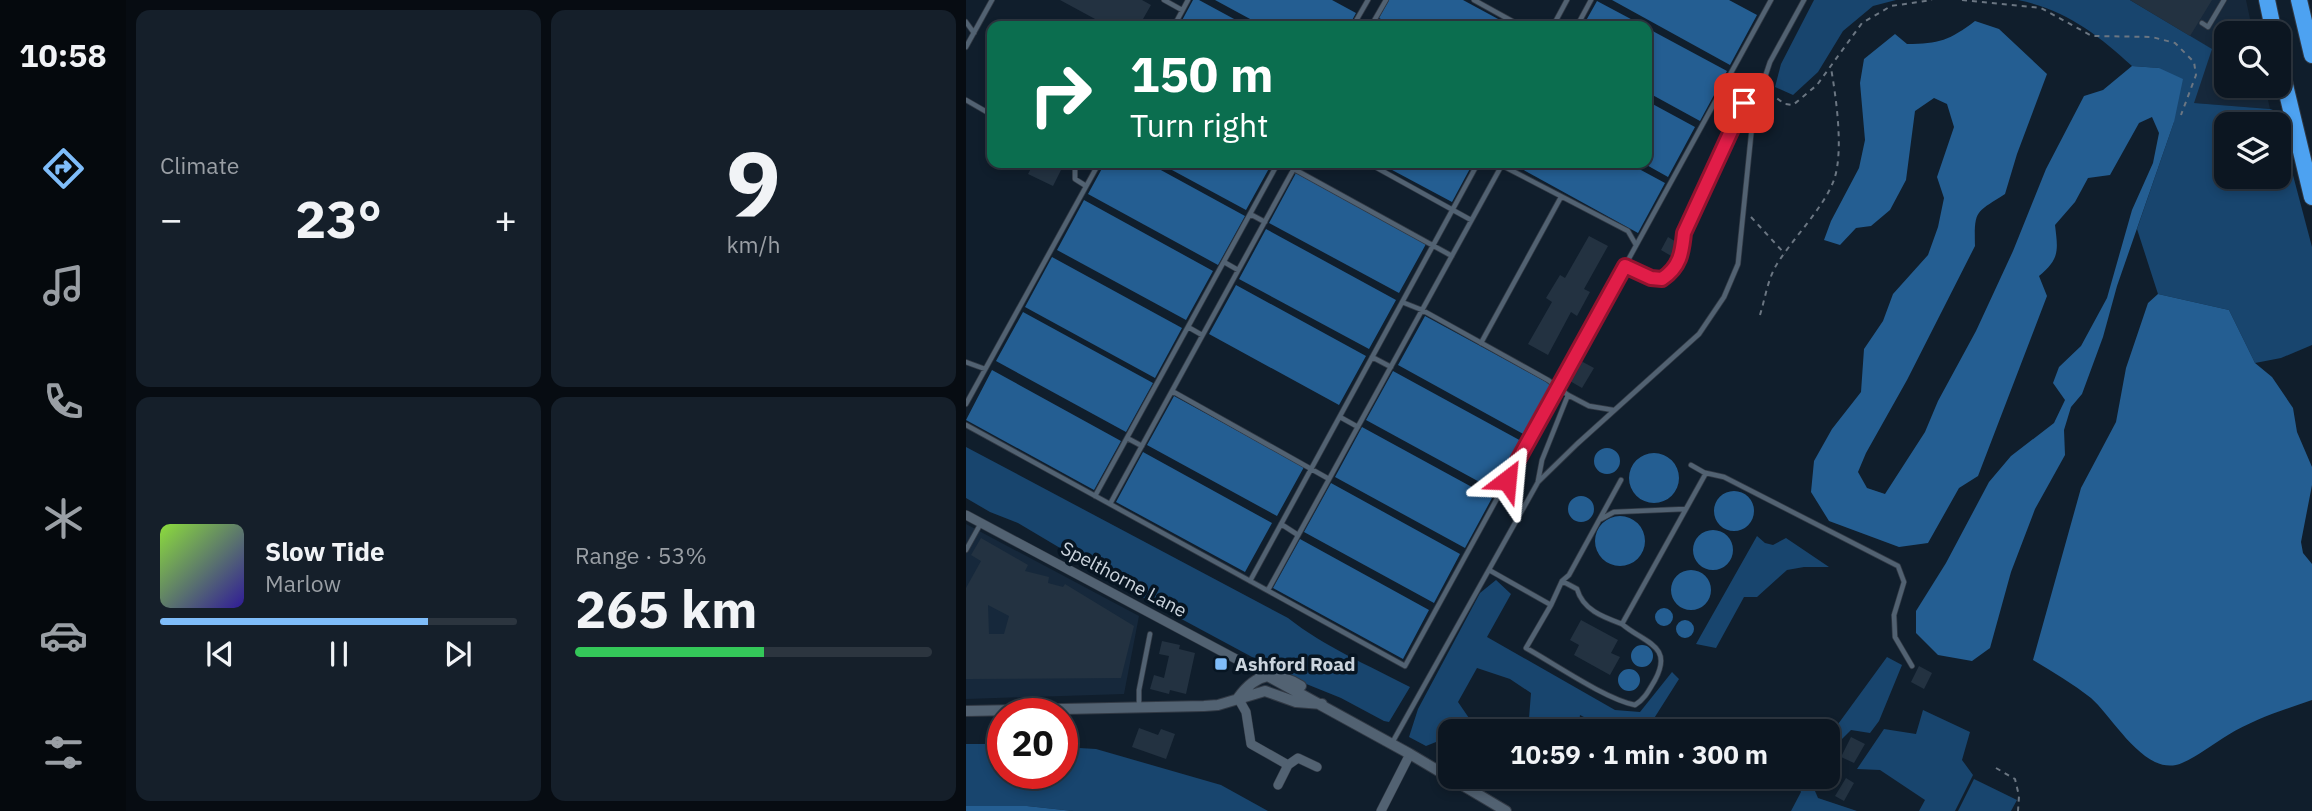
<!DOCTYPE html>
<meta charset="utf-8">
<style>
:root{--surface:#0c1621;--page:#151f2a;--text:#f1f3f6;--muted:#9a9fa5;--line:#2c353f;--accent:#7fbdfa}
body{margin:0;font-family:"IBM Plex Sans",sans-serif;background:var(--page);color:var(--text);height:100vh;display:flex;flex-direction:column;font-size:26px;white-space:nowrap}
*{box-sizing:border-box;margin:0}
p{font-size:23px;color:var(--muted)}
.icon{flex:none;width:38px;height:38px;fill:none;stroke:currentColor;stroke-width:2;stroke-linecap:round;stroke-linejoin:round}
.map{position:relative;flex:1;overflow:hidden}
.sheet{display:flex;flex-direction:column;gap:10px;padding:10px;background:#070c12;width:840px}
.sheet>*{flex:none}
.top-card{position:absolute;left:21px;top:21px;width:665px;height:147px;border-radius:14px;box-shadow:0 4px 10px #0003,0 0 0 2px var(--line);background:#0b6e4f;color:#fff;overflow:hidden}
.tools{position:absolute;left:1248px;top:21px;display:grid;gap:14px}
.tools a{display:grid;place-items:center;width:77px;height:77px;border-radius:14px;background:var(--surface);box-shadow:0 4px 10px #0003,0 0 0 2px var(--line);font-size:35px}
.speed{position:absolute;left:21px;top:698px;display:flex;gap:14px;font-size:35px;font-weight:700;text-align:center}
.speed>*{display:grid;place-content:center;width:91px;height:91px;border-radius:50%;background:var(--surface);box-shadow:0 4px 10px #0003,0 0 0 2px var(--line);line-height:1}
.speed .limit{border:10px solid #d22;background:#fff;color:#111}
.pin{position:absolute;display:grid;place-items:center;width:60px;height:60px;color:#fff;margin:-30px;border-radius:14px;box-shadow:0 4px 10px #0006}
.me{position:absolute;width:77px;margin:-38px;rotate:29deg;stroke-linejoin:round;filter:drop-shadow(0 0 5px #0008)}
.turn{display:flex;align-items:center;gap:24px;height:147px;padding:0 28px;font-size:32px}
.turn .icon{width:91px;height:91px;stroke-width:2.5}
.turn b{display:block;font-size:49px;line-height:60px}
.big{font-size:52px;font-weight:700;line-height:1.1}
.sheet .card{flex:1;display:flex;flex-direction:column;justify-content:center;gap:10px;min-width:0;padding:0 24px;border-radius:14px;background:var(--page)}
.sheet .dial{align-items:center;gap:0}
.dial b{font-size:91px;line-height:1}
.song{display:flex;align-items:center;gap:21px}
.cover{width:84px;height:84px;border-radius:10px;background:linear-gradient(135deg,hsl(90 70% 55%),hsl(250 70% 35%))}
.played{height:7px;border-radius:4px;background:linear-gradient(90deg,var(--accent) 75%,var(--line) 75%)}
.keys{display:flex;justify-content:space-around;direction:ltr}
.heat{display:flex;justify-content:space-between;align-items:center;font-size:38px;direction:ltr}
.charge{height:10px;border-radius:5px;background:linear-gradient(90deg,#34c759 53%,var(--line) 0)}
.sheet .tiles{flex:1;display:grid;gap:10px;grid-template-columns:repeat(2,1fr)}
.trip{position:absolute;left:472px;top:719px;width:402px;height:70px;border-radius:14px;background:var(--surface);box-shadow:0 4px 10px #0003,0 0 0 2px var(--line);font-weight:700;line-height:70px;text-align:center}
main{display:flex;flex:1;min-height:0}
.menu{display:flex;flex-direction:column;width:126px;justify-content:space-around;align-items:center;background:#05090d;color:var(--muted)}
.menu .icon{width:49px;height:49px}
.menu .current{color:var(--accent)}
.menu b{font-size:32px;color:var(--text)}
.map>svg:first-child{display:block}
</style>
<main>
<nav class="menu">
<b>10:58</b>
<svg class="icon current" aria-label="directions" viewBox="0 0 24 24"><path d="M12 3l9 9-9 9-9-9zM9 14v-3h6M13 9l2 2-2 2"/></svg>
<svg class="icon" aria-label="music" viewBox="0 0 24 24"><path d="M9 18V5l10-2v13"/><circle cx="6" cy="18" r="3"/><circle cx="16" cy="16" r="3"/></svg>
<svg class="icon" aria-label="phone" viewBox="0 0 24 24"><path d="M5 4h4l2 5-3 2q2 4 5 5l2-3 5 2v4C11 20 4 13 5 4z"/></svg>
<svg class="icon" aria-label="climate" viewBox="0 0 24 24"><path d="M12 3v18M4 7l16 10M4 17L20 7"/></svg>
<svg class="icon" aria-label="car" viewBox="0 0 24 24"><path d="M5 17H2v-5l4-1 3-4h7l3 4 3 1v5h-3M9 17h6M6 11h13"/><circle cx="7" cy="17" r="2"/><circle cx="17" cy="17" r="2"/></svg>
<svg class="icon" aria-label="filters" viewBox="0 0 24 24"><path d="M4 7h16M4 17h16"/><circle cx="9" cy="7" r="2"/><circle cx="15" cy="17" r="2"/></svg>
</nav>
<section class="sheet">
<div class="tiles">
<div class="card"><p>Climate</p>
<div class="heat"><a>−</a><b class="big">23°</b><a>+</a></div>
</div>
<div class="card dial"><b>9</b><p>km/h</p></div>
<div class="card">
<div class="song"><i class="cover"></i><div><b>Slow Tide</b><p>Marlow</p></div></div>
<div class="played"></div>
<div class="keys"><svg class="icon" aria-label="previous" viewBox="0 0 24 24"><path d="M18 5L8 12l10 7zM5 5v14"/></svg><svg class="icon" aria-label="pause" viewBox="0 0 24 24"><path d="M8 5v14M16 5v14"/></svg><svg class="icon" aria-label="next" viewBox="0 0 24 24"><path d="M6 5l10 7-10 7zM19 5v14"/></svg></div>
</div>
<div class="card"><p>Range · 53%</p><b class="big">265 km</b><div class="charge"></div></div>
</div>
</section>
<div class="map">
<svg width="1346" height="811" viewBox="0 0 1346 811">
<rect width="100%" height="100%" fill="#101e2c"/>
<path fill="#16283b" d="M1164 0H1280L1287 33H1260V86H1299L1304 109 1227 103 1245 49Z
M0 524 173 616 158 694 0 699Z"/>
<path fill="#18456e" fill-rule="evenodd" d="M848 0H930L907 6 877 31 852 72 827 95 809 87 815 64Z
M1052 0H1164L1246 49 1228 103 1304 109 1310 111 1346 247V345L1315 358 1289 363 1263 310 1192 294 1171 229 1208 122 1193 68 1166 66C1131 34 1100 10 1052 0ZM1260 124H1312V177H1260Z
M0 447 322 618C359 647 402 665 444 687L423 722 418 721 375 698 323 677 195 608 52 523 24 512 0 498Z
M791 536 799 543 807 545 820 538 863 567H838L821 570 791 597H778L750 648 730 644Z
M530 580 545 594 521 637 649 710 674 712 706 672 713 679 680 731H645L614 715 612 731H562L565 693 544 679 511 668 492 702 505 721 498 731 485 732V736L460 746 443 737 452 709 514 593Z
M921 657 936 665 913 721 904 733 885 730 863 752V732L867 731Z
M957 710 1004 732 996 760 1007 775 989 811H953L959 800 914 770 891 769 918 729 950 734Z
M0 744H37V774H96V747L130 749 255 785 302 811H107L61 806H0Z
M829 777H843L852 798 891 811H825L835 792Z
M1008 779 1051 800 1045 811H992Z"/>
<path fill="#245e92" d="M227 0H233L281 26H213Z
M249 0H366L390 13 383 26H297Z
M423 0H497L545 26H428L413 18Z
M646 0H763L791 15 764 65Z
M631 1 678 26H617Z
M1009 21 1033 29 1081 74 1051 154 1039 194C1010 213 1008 209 1009 246L941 380 900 453 892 472 901 488 919 494 959 432 972 401 1010 331 1047 251 1080 169 1118 96 1137 90 1166 66 1193 68 1217 79 1208 122 1151 286 1137 337 1116 394 1105 407 1098 430 1099 455 1069 509 1045 572 1024 648 1006 661 972 655 950 633V611L980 563 1023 482 1045 456 1088 423 1099 400 1087 383 1093 367 1115 346 1141 298 1166 210 1187 163 1193 133 1186 117 1173 123 1144 175 1122 178 1109 202 1089 225C1092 250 1094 259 1073 276L1081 296 1012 476 993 488 962 543 933 547 863 521 845 492 848 461 866 429 895 392 898 349 917 321 927 294 962 255 972 227 978 198 971 177 988 127 981 104 968 98 949 111 940 180 924 210 905 226 890 228 874 245 858 240 865 221 893 168 899 140 894 83 898 59 929 34 941 44C973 44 984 40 1009 21Z
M681 28 761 71 734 121 681 92Z
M681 101 729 127 702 177 677 163H681Z
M139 163H182L279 216 252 265 122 194Z
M193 163H306L280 210Z
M413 163H507L486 202Z
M545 163H662L699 183 672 233Z
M330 173 460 244 433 293 303 223Z
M118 200 247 271 220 320 91 250Z
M300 229 430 300 403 349 273 279Z
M86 257 216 328 189 378 59 307Z
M270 285 400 356 373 405 243 334Z
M1192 294 1263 310 1289 363 1306 377 1327 408 1331 432 1346 467V485L1335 542 1337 553 1346 564V700C1317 710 1288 719 1262 735 1247 744 1232 756 1216 763 1180 779 1147 717 1125 698 1107 684 1087 672 1067 660L1115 488 1150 422 1160 368 1182 303Z
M57 312 187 383 160 432 30 361Z
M459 316 588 386 561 436 432 365Z
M26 370 155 441 128 490 0 420Z
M427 371 557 442 530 491 400 420Z
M208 396 338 467 311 516 181 445Z
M396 427 526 498 499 548 369 477Z
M628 461a13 13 0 1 1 26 0a13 13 0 1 1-26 0Z
M177 452 306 523 279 572 150 502Z
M663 478a25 25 0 1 1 50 0a25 25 0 1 1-50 0Z
M365 483 494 554 468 603 338 532Z
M748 511a20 20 0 1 1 40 0a20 20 0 1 1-40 0Z
M602 509a13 13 0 1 1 26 0a13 13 0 1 1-26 0Z
M629 541a25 25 0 1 1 50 0a25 25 0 1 1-50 0Z
M727 550a20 20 0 1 1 40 0a20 20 0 1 1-40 0Z
M334 539 463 610 437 659 307 588Z
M705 590a20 20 0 1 1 40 0a20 20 0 1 1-40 0Z
M689 617a9 9 0 1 1 18 0a9 9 0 1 1-18 0Z
M710 629a9 9 0 1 1 18 0a9 9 0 1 1-18 0Z
M665 656a11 11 0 1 1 22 0a11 11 0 1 1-22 0Z
M652 680a11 11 0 1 1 22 0a11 11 0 1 1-22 0Z
M0 806H61L107 811H0Z"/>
<path fill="#233241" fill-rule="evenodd" d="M94 0H176L185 5 173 26H142Z
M1164 0H1246L1224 36Z
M68 163H81L95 170 87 186 62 174Z
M623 236 642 246 618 289 624 292 611 316 605 312 582 355 562 344 586 302 580 298 594 275 599 278Z
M702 237 712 243 707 257 695 250Z
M615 361 628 368 616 388 604 381Z
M15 538 62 565 59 571 83 577 82 583 97 587 99 584 168 626 155 678 0 679V588L15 561 5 555ZM22 605 43 616 38 634H23Z
M615 620 652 640 645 653 654 657 644 675 608 655 613 645 604 640Z
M196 641 214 645 213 649 229 653 220 694 204 690 203 694 184 689 188 675 198 678 203 656 193 654Z
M953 666 966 673 958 689 945 682Z
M173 728 192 735 195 729 209 734 200 759 166 747Z
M885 737 899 744 888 763 875 757Z
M880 778 888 783 878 801 869 796Z"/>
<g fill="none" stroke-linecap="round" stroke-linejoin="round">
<defs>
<path id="service" d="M198 0 216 10
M508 0 555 26
M391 20 402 26
M0 22 8 33
M1236 23 1242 27 1258 0
M208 26 222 0
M387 26 402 0
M405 26 420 0
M587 26 601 0
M611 26 625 0
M0 47 26 0
M0 100 26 115
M109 163V179L120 186
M317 163 486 256
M402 163 505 220
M535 165 662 231 670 245
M284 214 299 222
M258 262 272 270
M659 266 685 278 696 279C714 267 716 253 718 233L778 103 795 90
M436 302 456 310 582 380 602 395 623 406 647 410
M222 327 236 335
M515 343 595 197
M406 357 425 367
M0 362 19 369
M206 391 363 479
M0 404 133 163
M374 417 392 427
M0 425 439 666 805 0
M161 438 176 446
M725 465 739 473
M572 481 576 460 602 395
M129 496 312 163
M144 504 331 163
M635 519 648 512 719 509
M315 524 332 535
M0 550 15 523
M523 570 585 605 560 648C589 664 639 699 669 705 679 699 683 690 689 680 708 645 678 643 656 624
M284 581 512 163
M596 581 603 575 655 480
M302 590 537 163
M585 605 596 581 611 589C617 610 637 617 656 624L740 473 758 477 932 566 938 582 928 615 929 637 946 666
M173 707V690L184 634
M426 743 572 482 611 444 733 334 758 297 772 264 786 126 795 89 804 62 838 0"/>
<path id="minor" d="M0 515 300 675
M272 698 280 712 285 744 322 765 332 758 351 767
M312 785 322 765
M415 811 444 754"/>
<path id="tertiary" d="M300 675 444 754 540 811
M272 698C291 672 308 670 335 686
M0 711 238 706 252 705 299 691 330 702 356 704"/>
<path id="motorway" d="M1301 0 1308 33
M1333 0 1346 55
M1312 56 1346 197"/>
</defs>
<use href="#service" stroke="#313944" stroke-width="6"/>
<use href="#minor" stroke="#313944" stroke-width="10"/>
<use href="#tertiary" stroke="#313944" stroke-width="12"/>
<use href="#motorway" stroke="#313944" stroke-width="18"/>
<path stroke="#6b7682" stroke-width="2" stroke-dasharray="5 5" stroke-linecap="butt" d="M996 0 1075 8 1126 36 1186 37 1209 43 1228 62 1230 75 1215 115
M803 93 819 104 827 105 851 85 896 23 925 6 966 0
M785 217 819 254
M794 315C799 299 802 278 811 264 827 238 857 209 868 180 878 151 870 97 865 68
M1030 768 1049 779 1053 796 1052 811"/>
<use href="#service" stroke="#526272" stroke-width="4.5"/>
<use href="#minor" stroke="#526272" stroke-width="9"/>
<use href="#tertiary" stroke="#526272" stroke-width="10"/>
<use href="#motorway" stroke="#4da2f1" stroke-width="16"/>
</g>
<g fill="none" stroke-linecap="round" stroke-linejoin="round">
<defs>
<path id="route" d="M541 480 659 266 685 278 696 279C714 267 716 253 718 233L778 103"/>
</defs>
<use href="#route" stroke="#92132f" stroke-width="18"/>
<use href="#route" stroke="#e11d48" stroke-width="12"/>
</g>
<rect fill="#7fbdfa" stroke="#071522" stroke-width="2.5" x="248" y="657" width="14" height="14" rx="3.5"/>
<g text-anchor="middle" stroke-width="7" stroke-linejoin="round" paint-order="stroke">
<g font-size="19" fill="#cbd4dd" stroke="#071522">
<text transform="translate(158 579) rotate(28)" y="7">Spelthorne Lane</text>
</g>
<g font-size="19" font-weight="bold" fill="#cbd4dd" stroke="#071522" text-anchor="start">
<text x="269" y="671">Ashford Road</text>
</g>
</g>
</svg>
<div class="tools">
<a><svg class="icon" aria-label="search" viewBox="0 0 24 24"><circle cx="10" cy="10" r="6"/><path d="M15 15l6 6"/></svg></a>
<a><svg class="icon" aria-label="layers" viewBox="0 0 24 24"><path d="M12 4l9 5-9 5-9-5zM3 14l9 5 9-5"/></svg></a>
</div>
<div class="speed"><div class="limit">20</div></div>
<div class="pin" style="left:778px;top:103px;background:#d93025"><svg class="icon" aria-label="arrive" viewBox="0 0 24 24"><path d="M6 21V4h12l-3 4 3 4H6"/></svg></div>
<svg class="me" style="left:541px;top:480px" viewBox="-20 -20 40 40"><path d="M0-17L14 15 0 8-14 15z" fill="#e11d48" stroke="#fff" stroke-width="4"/></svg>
<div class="trip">10:59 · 1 min · 300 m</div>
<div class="top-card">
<div class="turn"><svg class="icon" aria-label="right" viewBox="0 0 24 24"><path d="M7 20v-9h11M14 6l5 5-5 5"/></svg><div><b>150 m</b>Turn right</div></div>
</div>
</div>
</main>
